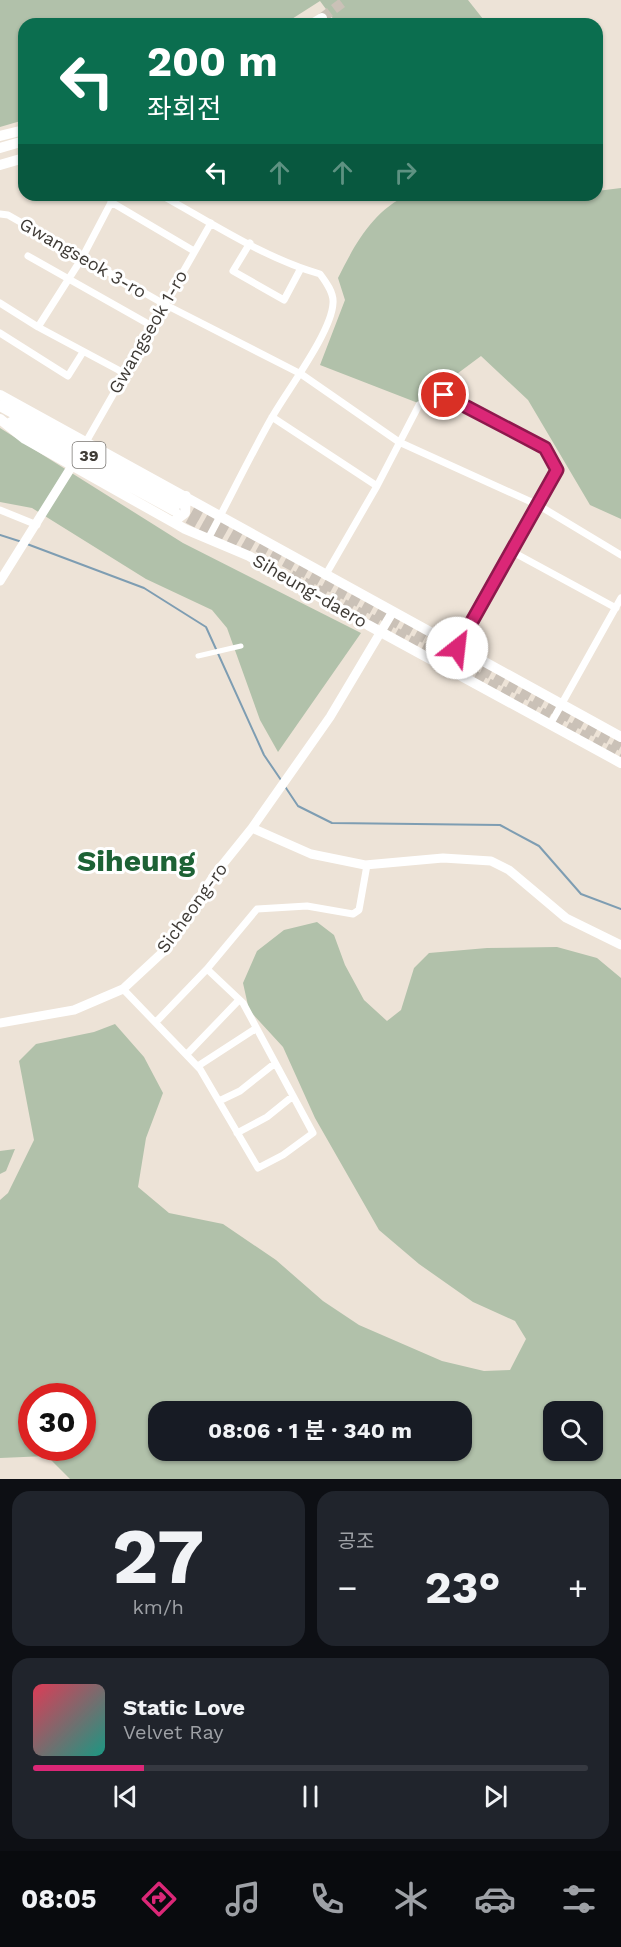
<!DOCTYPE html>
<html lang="ko">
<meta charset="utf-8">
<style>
:root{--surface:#171b24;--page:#20242c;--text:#f1f3f6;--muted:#9ea1a6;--line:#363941;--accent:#db2777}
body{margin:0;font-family:"Work Sans","Noto Sans KR",sans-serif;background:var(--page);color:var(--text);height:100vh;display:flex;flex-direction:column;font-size:22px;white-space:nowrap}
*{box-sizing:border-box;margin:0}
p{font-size:20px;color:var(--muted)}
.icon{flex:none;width:33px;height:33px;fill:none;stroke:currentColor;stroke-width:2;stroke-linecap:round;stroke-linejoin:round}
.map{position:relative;height:1479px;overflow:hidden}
.drawer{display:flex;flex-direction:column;gap:12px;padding:12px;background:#0d0f14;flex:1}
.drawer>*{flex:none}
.guide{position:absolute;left:18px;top:18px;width:585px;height:183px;border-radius:18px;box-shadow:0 2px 4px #0004;background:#0b6e4f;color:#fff;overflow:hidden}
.controls{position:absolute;left:543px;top:1401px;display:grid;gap:12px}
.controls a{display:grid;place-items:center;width:60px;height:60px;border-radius:12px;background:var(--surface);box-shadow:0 2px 4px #0004;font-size:30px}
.speed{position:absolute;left:18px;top:1383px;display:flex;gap:12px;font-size:30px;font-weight:700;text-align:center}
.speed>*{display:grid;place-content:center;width:78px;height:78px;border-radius:50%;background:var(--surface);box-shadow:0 2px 4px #0004;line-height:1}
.speed .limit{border:9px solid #d22;background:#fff;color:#111}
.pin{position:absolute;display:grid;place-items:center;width:51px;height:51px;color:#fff;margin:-26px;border:3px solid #fff;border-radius:50%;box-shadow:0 2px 6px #0007}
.me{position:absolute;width:66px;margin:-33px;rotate:29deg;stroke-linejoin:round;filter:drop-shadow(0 0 4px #0008)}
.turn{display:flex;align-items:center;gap:21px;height:126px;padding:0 30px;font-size:27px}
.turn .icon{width:78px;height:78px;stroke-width:2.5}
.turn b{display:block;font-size:42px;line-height:51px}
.lanes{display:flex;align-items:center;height:57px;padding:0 30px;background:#0003;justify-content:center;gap:30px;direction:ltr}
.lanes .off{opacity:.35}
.big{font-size:45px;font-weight:700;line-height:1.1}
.drawer .card{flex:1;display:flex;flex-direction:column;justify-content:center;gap:9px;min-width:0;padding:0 21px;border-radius:18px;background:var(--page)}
.drawer .dial{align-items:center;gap:0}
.dial b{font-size:78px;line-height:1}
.song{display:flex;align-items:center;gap:18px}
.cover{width:72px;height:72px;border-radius:9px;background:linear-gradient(135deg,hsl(350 70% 55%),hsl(170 70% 35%))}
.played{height:6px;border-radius:3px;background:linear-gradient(90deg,var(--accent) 20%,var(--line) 20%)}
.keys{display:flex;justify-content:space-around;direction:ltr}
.heat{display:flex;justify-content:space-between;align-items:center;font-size:33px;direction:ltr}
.drawer .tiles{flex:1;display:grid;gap:12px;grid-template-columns:1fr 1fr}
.card:last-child{grid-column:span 2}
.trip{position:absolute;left:148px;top:1401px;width:324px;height:60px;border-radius:18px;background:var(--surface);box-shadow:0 2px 4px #0004;font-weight:700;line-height:60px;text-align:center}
.dock{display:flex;height:96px;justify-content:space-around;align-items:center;background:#090b0e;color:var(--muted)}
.dock .icon{width:42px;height:42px}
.dock .active{color:var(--accent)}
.dock b{font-size:27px;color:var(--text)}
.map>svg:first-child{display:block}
</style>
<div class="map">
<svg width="621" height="1479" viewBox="0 0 621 1479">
<rect width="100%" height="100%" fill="#ede3d7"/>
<path fill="#b1c1aa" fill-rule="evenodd" d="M0 0H468L487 24H337L320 1 284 24H24V120L0 127Z
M621 188V519L590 505 528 400 481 356 418 403 320 365 345 300 338 278C354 246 373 210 408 195H597V191Z
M0 428 183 543 361 633 278 752 260 720 227 628 212 610 146 579 32 508 0 502Z
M317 922 334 935 345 965 364 1000 387 1021 401 1010 414 968 429 953 487 948 557 947 597 958 621 978V1479H70L47 1456 0 1458V1200L8 1193 34 1140 19 1061 36 1044 94 1032 115 1024 144 1057 163 1093 146 1138 138 1187 169 1213 223 1224 276 1260 323 1301 359 1325 442 1361 484 1371 510 1370 526 1339 515 1321 473 1302 419 1264 379 1230 315 1118 283 1047 249 1010 243 983 257 951 284 930ZM32 1396H82V1448H32ZM159 1412H462V1450H159ZM554 1412H592V1450H554Z
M15 1149 6 1171 0 1174V1151Z"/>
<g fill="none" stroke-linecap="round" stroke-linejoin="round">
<path stroke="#7e9db2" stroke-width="2" d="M0 535 22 542
M27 544 144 588 206 627 264 755 281 780
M284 785 298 806 332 823 500 825 539 846 581 894 621 909"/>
<path stroke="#cac1b7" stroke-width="10" stroke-dasharray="10 5" stroke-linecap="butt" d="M322 18 346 0"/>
<path stroke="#cac1b7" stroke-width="10" stroke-dasharray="10 5" stroke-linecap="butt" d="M179 504 621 746
M175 511 251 553
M291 575 621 756"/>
<path stroke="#fff" stroke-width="5" d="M198 656 241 646"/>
<path stroke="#fff" stroke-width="7" d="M161 195C212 223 264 258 320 274 326 282 334 293 333 303 332 332 286 392 271 419 249 458 230 498 209 537
M111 202 194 251
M0 214 8 215 164 304 301 374 399 442 538 505 621 555
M250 243 233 271 284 300 301 268
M28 256 152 326
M0 303 38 327 124 373
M38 327 82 258 115 195
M0 333 68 376 83 352
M272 417 377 486
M86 442 211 223
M0 510 37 525
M325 576 377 486 419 405C427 398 433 396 444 395L545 448 553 458 557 474 511 551
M457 648 511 551 616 608
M551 723 621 598
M123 989 200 1069 258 1168 283 1155 313 1133 243 1003 207 969
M156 1022 207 969 257 909 307 906 353 914 359 910 367 865
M188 1053 239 1000
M198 1066 255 1029
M219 1101 240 1091 274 1064
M237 1133 267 1117 293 1096"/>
<path stroke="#fff" stroke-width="9" d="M0 581 72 466
M252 828 311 854 365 865 443 858 491 861 509 870 566 918 621 945
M0 1023 74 1010 123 989 164 951 215 874 252 828 330 717 392 613"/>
<path stroke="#fff" stroke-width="10" d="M312 24 322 18
M0 136 24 130
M0 148 24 141
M0 165 24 158"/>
<path stroke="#fff" stroke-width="10" d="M0 395 621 737
M0 406 178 504
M0 419 25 439 185 529 249 556 368 625 621 763
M11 422 175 511
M173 522 185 513 186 496"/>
</g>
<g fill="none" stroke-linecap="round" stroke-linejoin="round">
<defs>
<path id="route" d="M444 395 545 448 557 470 457 648"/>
</defs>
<use href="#route" stroke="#8e194d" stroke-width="15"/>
<use href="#route" stroke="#db2777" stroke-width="10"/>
</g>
<g text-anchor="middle" stroke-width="6" stroke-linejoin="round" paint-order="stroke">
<rect fill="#fff" stroke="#797672" stroke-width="1.5" x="72.5" y="442" width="33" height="26" rx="4.5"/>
<g font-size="16" font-weight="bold" fill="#3f3b36">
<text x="89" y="461">39</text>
</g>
<g font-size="18" fill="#3f3b36" stroke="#fff">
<text transform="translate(83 258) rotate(30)" y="6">Gwangseok 3-ro</text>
<text transform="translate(148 332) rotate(-60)" y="6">Gwangseok 1-ro</text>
<text transform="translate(310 591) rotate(30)" y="6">Siheung-daero</text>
<text transform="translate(192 908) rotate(-54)" y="6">Sicheong-ro</text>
</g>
<g font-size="30" font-weight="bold" fill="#1d6235" stroke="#fff">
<text x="136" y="871">Siheung</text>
</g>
</g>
</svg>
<div class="controls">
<a><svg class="icon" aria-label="search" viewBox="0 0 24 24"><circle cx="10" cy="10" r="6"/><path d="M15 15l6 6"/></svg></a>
</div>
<div class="speed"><div class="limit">30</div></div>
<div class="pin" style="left:444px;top:395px;background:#d93025"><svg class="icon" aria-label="arrive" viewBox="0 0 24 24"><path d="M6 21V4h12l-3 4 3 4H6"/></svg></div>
<svg class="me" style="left:457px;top:648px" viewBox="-20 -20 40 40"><circle r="19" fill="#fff"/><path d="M0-13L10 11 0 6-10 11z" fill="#db2777"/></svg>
<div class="trip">08:06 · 1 분 · 340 m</div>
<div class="guide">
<div class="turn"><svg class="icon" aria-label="left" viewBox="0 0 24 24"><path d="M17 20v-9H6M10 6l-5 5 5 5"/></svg><div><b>200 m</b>좌회전</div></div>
<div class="lanes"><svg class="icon" aria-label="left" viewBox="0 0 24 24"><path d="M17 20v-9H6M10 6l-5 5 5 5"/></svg><svg class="icon off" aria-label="ahead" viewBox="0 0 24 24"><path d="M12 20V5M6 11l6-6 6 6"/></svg><svg class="icon off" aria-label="ahead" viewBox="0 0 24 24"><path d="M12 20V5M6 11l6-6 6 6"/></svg><svg class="icon off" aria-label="right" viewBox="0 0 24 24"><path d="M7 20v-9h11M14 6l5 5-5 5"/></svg></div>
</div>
</div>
<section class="drawer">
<div class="tiles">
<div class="card dial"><b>27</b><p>km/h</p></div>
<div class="card"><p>공조</p>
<div class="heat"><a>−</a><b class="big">23°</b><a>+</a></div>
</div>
<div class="card">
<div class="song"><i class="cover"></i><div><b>Static Love</b><p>Velvet Ray</p></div></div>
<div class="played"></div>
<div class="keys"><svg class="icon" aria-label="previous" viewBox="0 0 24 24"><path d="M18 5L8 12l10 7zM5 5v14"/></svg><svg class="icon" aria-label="pause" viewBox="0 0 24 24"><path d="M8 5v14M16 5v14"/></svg><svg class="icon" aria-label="next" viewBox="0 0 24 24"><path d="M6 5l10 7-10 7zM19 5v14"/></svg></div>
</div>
</div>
</section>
<nav class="dock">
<b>08:05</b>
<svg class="icon active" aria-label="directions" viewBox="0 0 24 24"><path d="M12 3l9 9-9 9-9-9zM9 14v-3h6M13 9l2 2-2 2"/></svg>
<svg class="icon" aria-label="music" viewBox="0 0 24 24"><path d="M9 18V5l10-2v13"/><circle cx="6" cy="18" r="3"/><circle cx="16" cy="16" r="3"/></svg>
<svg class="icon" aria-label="phone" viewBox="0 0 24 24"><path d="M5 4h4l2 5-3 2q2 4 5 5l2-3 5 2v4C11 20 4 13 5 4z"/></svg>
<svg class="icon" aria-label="climate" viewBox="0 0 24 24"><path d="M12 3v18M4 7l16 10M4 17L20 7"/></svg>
<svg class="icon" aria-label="car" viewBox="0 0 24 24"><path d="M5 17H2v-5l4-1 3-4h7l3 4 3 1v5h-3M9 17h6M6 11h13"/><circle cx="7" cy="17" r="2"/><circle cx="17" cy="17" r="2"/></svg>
<svg class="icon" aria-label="filters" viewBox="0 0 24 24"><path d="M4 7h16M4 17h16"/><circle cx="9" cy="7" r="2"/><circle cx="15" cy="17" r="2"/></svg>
</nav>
